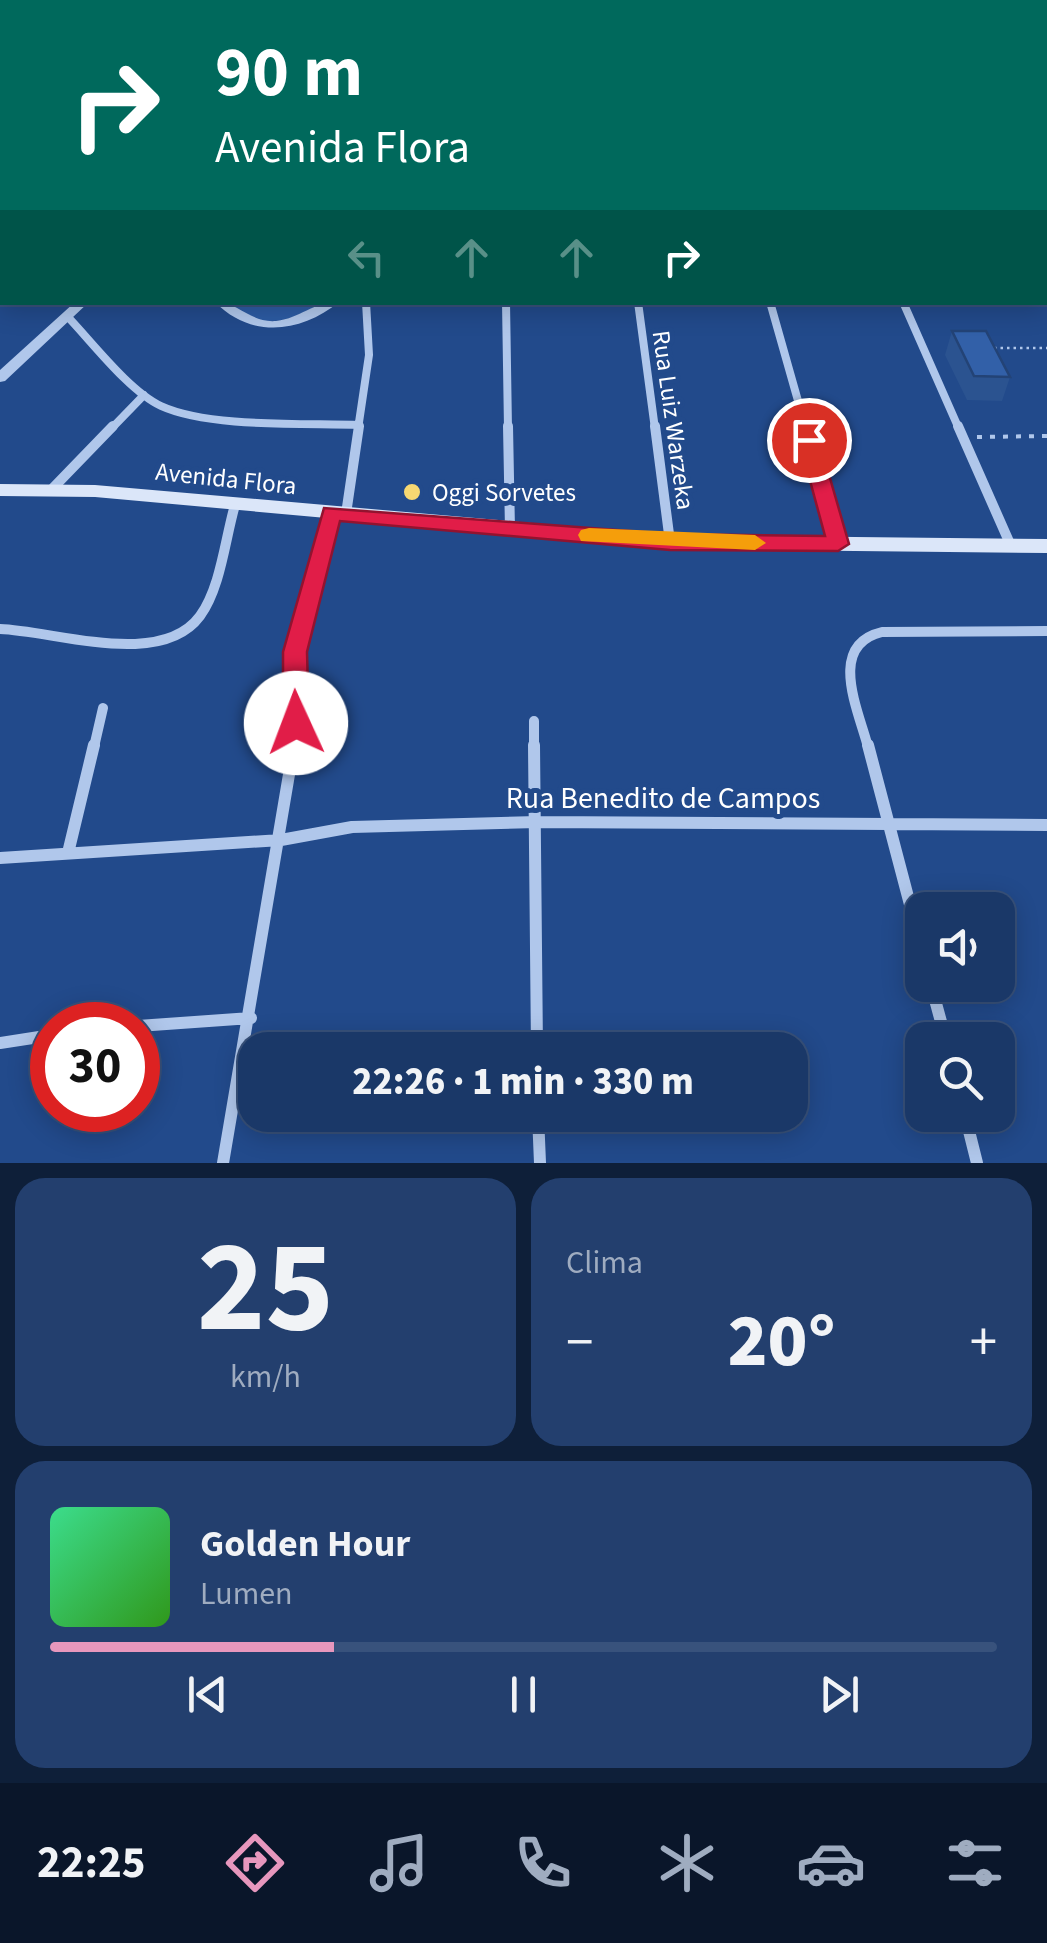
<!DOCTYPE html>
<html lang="pt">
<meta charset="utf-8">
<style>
:root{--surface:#1a3868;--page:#233f6e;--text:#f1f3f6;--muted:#9facc0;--line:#38527c;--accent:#e797bd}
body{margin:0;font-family:"Source Sans 3",sans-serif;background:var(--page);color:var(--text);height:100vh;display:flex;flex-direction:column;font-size:38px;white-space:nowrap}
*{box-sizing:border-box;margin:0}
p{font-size:32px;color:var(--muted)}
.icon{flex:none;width:55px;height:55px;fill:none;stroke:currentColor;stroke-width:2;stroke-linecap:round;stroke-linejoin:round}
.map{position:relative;height:1163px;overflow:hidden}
.sheet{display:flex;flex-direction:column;gap:15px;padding:15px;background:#0e1f39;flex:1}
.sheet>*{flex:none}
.top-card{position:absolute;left:0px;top:0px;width:1048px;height:305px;box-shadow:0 5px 25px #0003,0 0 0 2px var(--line);background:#00695c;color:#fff;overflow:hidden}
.fabs{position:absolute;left:905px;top:892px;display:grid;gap:20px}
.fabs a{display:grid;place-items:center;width:110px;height:110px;border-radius:20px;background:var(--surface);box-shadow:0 5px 25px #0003,0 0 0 2px var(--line);font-size:50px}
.speed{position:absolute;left:30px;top:1002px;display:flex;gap:20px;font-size:50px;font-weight:700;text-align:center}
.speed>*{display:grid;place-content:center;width:130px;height:130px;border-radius:50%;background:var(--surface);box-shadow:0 5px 25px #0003,0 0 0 2px var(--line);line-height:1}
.speed .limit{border:15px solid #d22;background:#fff;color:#111}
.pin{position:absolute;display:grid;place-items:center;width:85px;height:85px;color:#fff;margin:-42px;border:5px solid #fff;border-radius:50%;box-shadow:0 2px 10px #0007}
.me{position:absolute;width:110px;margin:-55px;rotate:358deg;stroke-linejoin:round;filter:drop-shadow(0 0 8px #0008)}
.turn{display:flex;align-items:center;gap:35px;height:210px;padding:0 50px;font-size:45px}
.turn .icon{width:130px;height:130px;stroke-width:2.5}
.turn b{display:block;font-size:70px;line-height:85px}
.lanes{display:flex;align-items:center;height:95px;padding:0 50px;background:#0003;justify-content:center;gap:50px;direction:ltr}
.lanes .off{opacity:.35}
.big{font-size:75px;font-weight:800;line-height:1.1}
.sheet .widget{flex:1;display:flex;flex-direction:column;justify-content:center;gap:15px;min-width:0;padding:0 35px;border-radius:30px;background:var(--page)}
.sheet .dial{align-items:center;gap:0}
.dial b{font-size:130px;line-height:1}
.song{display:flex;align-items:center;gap:30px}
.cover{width:120px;height:120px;border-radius:15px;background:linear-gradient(135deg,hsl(150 70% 55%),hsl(110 70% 35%))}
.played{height:10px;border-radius:5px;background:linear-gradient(90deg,var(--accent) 30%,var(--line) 30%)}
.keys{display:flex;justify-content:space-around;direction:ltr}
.heat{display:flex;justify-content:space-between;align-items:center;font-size:55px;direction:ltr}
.sheet .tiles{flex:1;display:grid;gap:15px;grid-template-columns:1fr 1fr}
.widget:last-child{grid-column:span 2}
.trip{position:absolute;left:238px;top:1032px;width:570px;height:100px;border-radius:30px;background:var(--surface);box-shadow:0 5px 25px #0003,0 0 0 2px var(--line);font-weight:800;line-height:100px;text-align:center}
.tabs{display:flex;height:160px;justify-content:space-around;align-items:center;background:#0a162a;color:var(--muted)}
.tabs .icon{width:70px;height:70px}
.tabs .current{color:var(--accent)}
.tabs b{font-size:45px;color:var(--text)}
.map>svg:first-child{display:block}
</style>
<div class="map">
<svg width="1047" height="1163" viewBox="0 0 1047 1163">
<rect width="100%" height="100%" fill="#224a8b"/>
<path fill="#2c5ba3" d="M226 303H321C288 324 257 330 226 303Z"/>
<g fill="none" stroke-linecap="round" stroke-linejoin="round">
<path stroke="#b0c7eb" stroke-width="2.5" stroke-dasharray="2.5 4" stroke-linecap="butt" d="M994 348H1047"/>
<path stroke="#b0c7eb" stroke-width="4" stroke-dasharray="5 8" stroke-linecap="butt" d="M977 437 1047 436"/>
<path stroke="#b0c7eb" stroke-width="6" d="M86 0 98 2
M122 2 132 0
M270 2 279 0
M695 2 709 0"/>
<path stroke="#b0c7eb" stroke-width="8" d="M506 302 508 429
M638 302 655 429
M770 302 806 429
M903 302 959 429
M67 316C92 342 129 391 161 406 209 428 305 423 359 425
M111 429 144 395
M358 429 369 355 366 302"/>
<path stroke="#b0c7eb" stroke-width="10" d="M508 426 510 530
M655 426 670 542
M805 426 838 544
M958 426 1011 546
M53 488 113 426
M346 514 359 426
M0 629C56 631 161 669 200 616 221 587 225 539 235 505
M534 721V747
M94 747 103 708
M294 747 295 652 331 513
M868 747C858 709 827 645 882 632L1047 631"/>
<path stroke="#b0c7eb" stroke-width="12" d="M534 745 537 1050
M868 745 922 950
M68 853 94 745
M0 858 281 840 352 827 537 822 1047 825
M931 985 946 1040
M138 1026 251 1018
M0 1043 52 1035
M538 1115 540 1163
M965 1115 977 1163
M223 1163 294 745"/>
<path fill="#b0c7eb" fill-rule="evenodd" d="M0 111H2V117H0Z
M1045 257H1047V265H1045Z
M75 302H89L5 381 0 382V370Z
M215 302C239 302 250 323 276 321 301 318 312 302 339 302 301 333 251 339 215 302Z"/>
<path fill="#dbe6f9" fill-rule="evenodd" d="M983 0H994L995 2H985Z
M1045 78H1047V87H1045Z
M0 484 95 485 670 535 1047 539V553L670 549 95 497 0 496Z"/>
</g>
<path fill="#2b5390" d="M952 331 1010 377 1002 401 967 400 945 355Z"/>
<path fill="#3260a8" stroke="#234376" stroke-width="2.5" d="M952 331H986L1010 377 974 376Z"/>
<path fill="#e11d48" stroke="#92132f" stroke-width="2.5" d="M809 434 819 440 849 544 838 551 670 550 340 521 307 652 309 723 305 730H287L283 723V652L324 508 670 534 825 536 799 440Z"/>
<path fill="#f59e0b" d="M589 528 755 535 766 543 755 550 581 541 578 535 581 530Z"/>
<circle fill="#f7d872" stroke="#224a8b" stroke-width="4" cx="412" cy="492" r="10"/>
<g text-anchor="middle" stroke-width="10" stroke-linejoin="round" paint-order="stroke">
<g font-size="25" fill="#fff" stroke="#224a8b">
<text transform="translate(674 420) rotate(82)" y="9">Rua Luiz Warzeka</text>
<text transform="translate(226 478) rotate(6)" y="9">Avenida Flora</text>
</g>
<g font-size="25" fill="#fff" stroke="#224a8b" text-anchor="start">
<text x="432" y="501">Oggi Sorvetes</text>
</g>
<g font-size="30" fill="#fff" stroke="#224a8b">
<text x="663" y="808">Rua Benedito de Campos</text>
</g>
</g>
</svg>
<div class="fabs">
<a><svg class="icon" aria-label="sound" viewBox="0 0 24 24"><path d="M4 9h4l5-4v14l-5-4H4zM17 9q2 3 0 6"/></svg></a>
<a><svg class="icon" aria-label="search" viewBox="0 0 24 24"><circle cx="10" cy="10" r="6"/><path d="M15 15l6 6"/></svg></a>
</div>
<div class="speed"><div class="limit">30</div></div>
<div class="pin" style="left:809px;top:440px;background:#d93025"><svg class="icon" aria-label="arrive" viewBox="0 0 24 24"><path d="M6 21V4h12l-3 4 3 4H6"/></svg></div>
<svg class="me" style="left:296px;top:723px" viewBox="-20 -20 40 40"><circle r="19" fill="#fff"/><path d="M0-13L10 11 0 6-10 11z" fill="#e11d48"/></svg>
<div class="trip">22:26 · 1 min · 330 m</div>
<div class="top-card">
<div class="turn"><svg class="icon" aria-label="right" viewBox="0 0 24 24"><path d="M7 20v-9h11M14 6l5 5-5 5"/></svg><div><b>90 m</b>Avenida Flora</div></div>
<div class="lanes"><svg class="icon off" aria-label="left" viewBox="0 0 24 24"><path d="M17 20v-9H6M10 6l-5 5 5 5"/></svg><svg class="icon off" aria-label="ahead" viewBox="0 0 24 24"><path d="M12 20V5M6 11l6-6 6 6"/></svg><svg class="icon off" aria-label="ahead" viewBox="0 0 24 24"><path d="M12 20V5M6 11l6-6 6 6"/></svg><svg class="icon" aria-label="right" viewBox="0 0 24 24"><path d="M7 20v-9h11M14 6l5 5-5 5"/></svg></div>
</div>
</div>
<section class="sheet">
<div class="tiles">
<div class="widget dial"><b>25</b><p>km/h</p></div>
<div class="widget"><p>Clima</p>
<div class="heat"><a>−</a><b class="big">20°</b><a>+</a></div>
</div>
<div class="widget">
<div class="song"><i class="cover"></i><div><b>Golden Hour</b><p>Lumen</p></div></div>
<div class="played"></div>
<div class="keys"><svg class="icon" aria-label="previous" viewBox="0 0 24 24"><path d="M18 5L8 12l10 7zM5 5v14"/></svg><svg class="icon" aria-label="pause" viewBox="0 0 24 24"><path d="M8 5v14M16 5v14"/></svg><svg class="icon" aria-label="next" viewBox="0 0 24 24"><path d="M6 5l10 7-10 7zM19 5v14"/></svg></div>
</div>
</div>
</section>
<nav class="tabs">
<b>22:25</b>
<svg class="icon current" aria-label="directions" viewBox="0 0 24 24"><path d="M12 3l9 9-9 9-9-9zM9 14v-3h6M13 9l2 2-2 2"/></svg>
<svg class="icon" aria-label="music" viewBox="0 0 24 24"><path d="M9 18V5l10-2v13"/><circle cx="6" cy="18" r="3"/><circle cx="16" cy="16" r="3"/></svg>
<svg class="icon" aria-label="phone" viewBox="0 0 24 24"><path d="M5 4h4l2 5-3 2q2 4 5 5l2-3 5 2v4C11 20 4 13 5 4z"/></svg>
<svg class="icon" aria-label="climate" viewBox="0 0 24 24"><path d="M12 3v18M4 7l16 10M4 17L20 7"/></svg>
<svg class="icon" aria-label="car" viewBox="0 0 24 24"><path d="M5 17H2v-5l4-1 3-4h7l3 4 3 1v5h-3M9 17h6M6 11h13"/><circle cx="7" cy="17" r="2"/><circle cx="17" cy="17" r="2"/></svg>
<svg class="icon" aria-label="filters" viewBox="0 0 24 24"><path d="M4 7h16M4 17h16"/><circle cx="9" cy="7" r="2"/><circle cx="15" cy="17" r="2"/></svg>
</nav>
